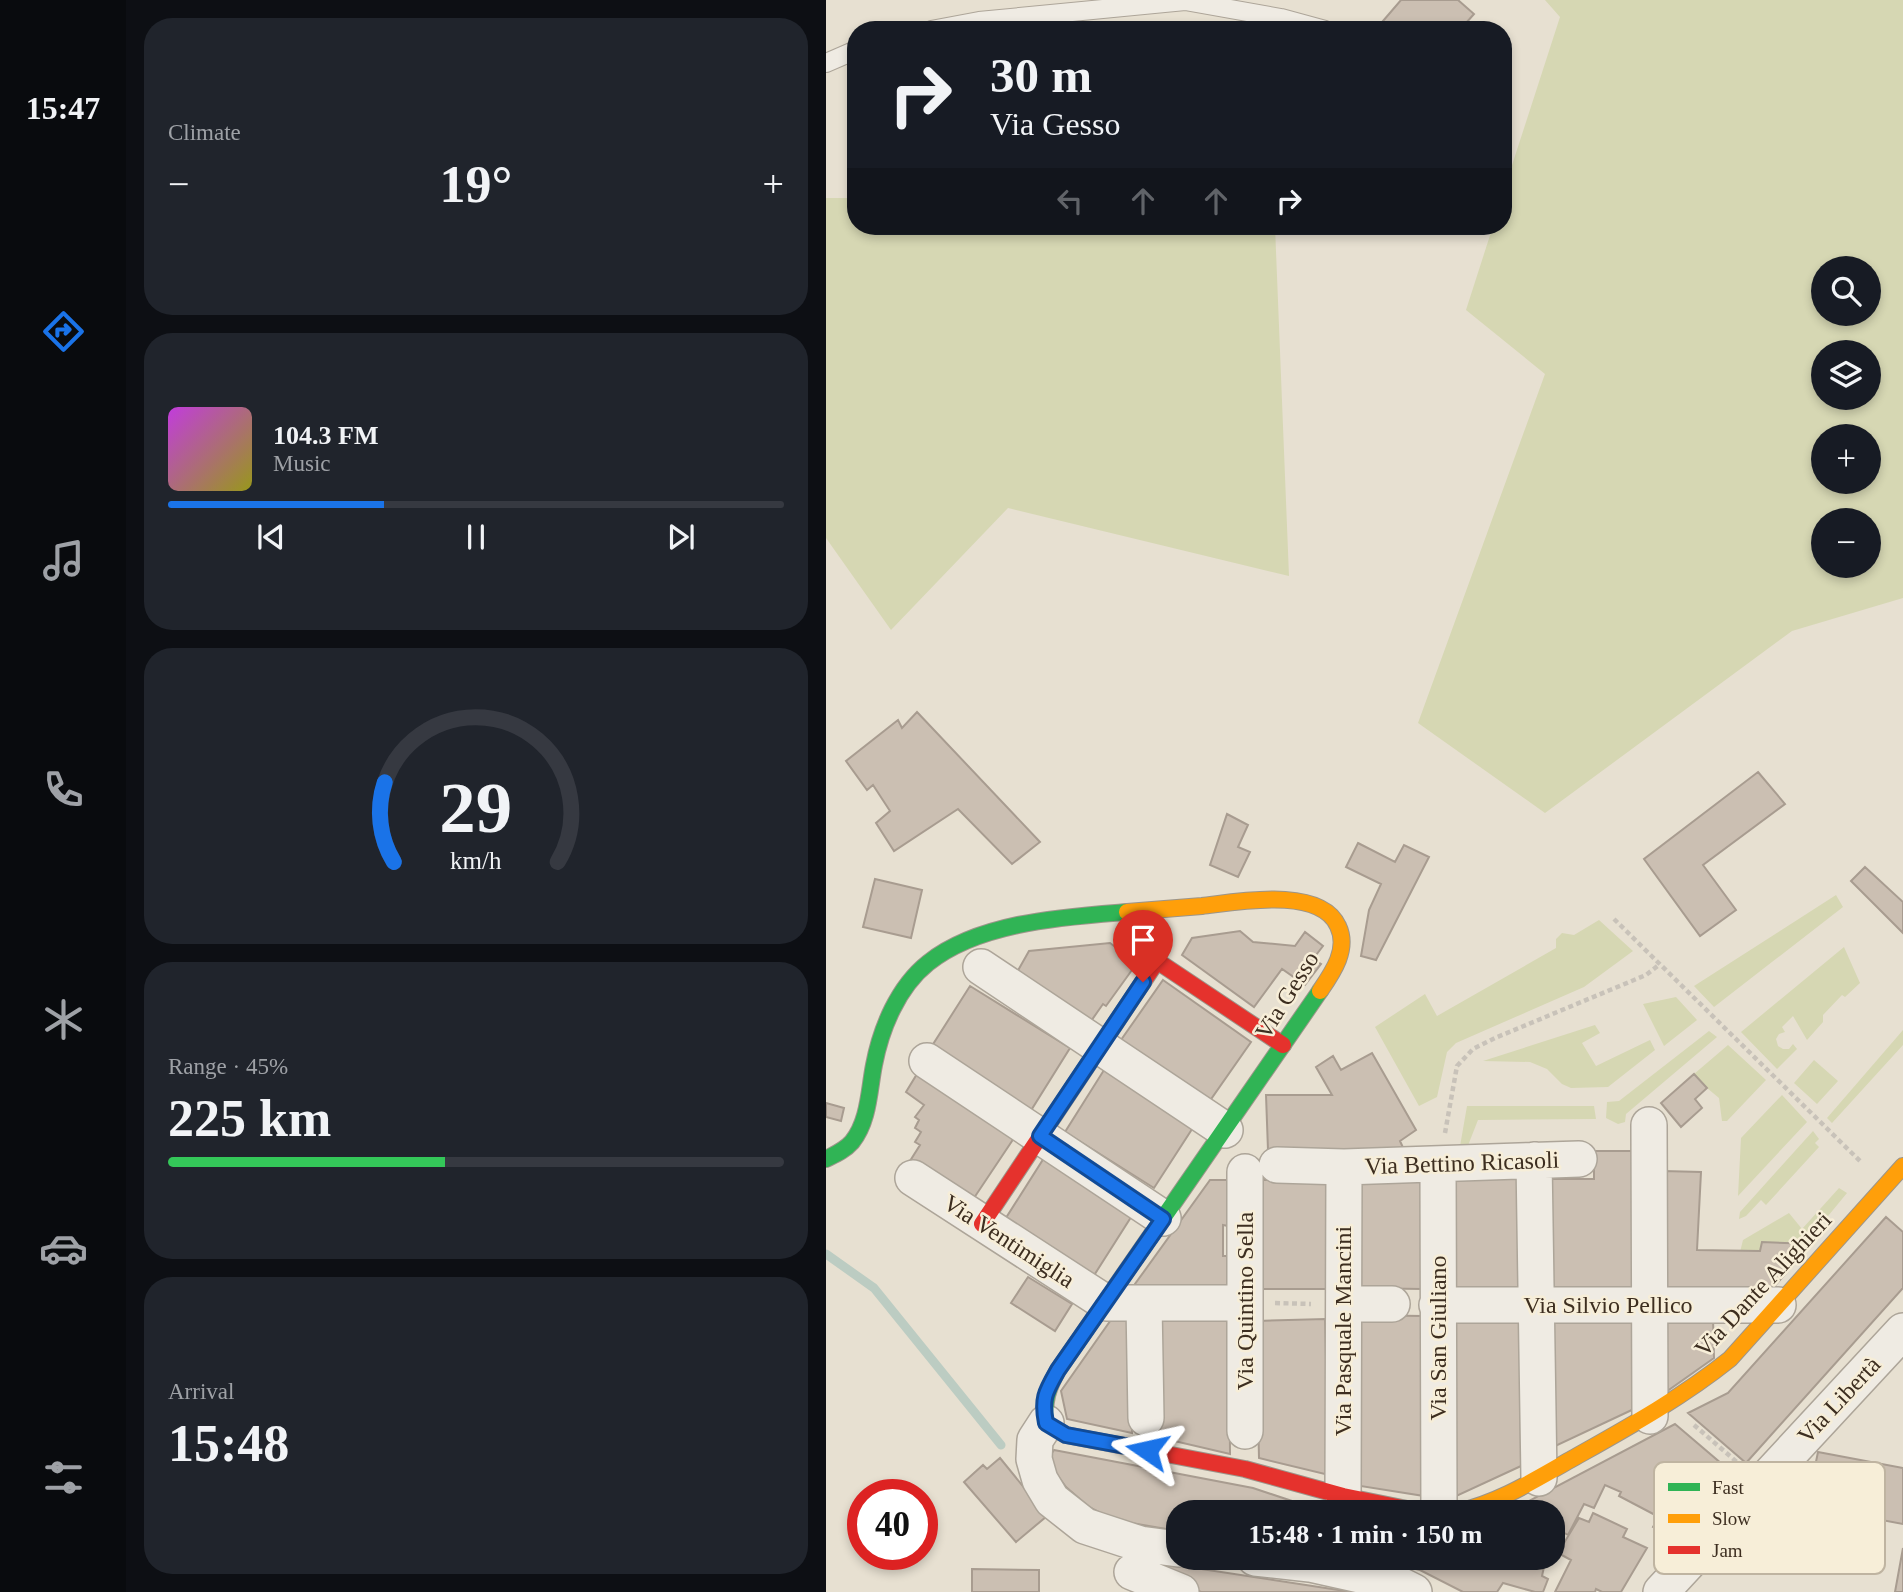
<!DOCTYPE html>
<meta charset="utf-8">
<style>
:root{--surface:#171b24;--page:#20242c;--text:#f1f3f6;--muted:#9ea1a6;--line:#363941;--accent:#1a73e8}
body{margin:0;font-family:"Times New Roman",serif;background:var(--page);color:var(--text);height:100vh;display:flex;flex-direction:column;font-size:26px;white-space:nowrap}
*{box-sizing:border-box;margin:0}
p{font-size:23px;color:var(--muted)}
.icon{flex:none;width:38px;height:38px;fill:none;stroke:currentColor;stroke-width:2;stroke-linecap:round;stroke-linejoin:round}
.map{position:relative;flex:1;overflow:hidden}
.details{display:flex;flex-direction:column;gap:18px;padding:18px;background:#0d0f14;width:700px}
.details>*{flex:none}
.hud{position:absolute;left:21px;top:21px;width:665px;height:214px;border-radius:28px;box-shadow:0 4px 10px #0003;background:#171b24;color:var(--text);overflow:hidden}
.tools{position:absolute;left:985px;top:256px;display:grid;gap:14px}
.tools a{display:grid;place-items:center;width:70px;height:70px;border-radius:50%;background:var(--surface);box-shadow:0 4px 10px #0003;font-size:35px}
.speed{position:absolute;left:21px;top:1479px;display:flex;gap:14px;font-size:35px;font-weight:700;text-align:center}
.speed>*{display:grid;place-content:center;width:91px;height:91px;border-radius:50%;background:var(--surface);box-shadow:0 4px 10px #0003;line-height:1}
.speed .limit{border:10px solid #d22;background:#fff;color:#111}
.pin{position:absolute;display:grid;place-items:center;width:60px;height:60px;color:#fff;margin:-72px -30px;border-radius:50% 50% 50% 0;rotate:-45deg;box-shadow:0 0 7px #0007}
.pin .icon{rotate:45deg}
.me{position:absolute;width:77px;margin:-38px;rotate:281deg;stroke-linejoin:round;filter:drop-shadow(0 0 5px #0008)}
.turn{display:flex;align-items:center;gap:24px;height:147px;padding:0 28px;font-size:32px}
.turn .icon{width:91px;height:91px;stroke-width:2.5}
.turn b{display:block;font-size:49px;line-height:60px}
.lanes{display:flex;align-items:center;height:66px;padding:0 28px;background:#0003;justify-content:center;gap:35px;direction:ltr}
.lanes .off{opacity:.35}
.big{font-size:52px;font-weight:700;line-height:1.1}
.details .tile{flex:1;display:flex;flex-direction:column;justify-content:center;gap:10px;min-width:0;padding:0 24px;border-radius:28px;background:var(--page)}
.details .dial{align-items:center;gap:0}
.dial svg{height:182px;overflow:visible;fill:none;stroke:var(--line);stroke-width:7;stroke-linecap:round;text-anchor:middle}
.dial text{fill:var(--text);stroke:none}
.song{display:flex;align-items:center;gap:21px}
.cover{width:84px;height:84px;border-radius:10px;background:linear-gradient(135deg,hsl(290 70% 55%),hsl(60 70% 35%))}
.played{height:7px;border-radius:4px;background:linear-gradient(90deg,var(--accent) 35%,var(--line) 35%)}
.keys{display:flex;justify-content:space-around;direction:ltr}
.heat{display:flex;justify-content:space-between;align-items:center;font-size:38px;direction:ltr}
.charge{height:10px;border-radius:5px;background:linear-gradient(90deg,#34c759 45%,var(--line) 0)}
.trip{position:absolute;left:340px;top:1500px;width:399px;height:70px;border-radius:28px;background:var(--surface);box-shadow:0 4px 10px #0003;font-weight:700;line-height:70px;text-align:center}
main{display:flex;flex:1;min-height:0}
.menu{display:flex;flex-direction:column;width:126px;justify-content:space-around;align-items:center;background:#090b0e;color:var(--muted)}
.menu .icon{width:49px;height:49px}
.menu .active{color:var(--accent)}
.menu b{font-size:32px;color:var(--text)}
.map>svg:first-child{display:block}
</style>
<main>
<nav class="menu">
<b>15:47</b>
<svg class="icon active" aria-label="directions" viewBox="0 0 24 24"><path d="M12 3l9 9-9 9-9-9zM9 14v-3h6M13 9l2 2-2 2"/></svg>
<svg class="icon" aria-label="music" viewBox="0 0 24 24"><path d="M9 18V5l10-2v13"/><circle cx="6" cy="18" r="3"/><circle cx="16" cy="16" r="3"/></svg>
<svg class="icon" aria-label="phone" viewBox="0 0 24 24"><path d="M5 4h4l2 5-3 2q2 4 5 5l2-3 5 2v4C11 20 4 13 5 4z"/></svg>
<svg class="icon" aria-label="climate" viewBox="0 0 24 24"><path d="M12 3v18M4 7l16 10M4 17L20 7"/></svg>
<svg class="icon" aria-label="car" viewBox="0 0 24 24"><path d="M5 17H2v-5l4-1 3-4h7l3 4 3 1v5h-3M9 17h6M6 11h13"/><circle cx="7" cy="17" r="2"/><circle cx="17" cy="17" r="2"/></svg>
<svg class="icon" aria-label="filters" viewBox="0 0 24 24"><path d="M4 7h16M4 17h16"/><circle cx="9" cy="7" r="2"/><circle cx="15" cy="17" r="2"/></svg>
</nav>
<section class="details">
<div class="tile"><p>Climate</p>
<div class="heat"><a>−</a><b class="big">19°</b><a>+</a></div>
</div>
<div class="tile">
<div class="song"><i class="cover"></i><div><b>104.3 FM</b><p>Music</p></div></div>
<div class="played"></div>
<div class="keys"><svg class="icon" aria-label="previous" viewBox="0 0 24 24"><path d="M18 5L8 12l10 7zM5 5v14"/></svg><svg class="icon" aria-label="pause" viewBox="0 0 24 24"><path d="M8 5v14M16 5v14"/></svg><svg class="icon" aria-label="next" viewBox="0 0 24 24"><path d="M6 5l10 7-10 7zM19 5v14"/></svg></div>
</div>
<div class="tile dial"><svg viewBox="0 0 100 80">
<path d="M14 69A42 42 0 1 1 86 69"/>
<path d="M14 69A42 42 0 0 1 10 34" stroke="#1a73e8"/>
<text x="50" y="56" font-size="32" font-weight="700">29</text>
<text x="50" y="72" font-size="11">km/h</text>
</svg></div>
<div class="tile"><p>Range · 45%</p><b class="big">225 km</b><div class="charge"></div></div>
<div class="tile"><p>Arrival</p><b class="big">15:48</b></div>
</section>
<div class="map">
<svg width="1077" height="1592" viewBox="0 0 1077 1592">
<rect width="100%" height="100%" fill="#e7e0d1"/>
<path fill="#d6d7b3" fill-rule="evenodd" d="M719 0H1077V598L966 631 719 813 592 723 719 374 640 310 667 226H677V193L734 17ZM998 268H1043V313H998ZM998 352H1043V397H998ZM998 436H1043V481H998ZM998 520H1043V565H998Z
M0 198H30V226H449L463 576 182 508 65 630 0 538Z
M1010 895 1017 907 888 1007 868 986Z
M773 920 807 951 758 987 630 1043 621 1052 611 1097 593 1106 549 1027 599 994 611 1016 730 948V939L736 933 748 935Z
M1018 947 1034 983 1019 997 1016 995 997 1015V1022L981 1040 967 1016 956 1027 959 1032 953 1034 950 1039 952 1046 957 1049H963L967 1044 971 1049 951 1069 915 1032Z
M850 997 871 1020 838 1046 817 1004Z
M769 1025 774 1033 756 1043 770 1066 824 1040 829 1050 782 1087 745 1088 736 1084 721 1069 704 1062 657 1061Z
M1077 1030V1045L1006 1123 1001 1118Z
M883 1031 891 1037 800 1114 799 1122 792 1124 780 1118 781 1102 793 1101Z
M902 1045 940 1080 901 1121H896L893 1098 881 1088 868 1074Z
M988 1060 1012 1081 991 1104 968 1083Z
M956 1095 981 1122 912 1196 915 1138Z
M641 1106H768L770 1119 652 1120 641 1148 633 1152Z
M987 1131 993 1139 989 1143 993 1147 940 1205 935 1200 920 1216 913 1219 914 1212Z
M1013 1188 1021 1193 979 1244 936 1242 934 1251 914 1252 917 1240 963 1213 976 1229Z"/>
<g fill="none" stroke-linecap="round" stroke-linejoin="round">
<path stroke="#bcccc2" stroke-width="9" d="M0 1254 48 1288 175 1445"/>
</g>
<path fill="#cbbfb2" stroke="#a89c90" stroke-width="2" d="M575 0H632L648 14 640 23 647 30H567L557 21Z
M91 712 214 842 186 864 132 809 68 851 50 823 64 811 47 785 41 790 20 761 72 720 76 728Z
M932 772 959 804 877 865 910 910 874 936 818 859Z
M401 814 422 825 412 847 424 852 412 877 384 865Z
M532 843 569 862 578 845 603 857 550 960 535 956 543 910 555 884 520 867Z
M1039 867 1077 902V933L1025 881Z
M49 879 96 890 85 938 37 927Z
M414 931 427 942 469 946 479 932 497 946 487 959 495 964 479 985 456 969 428 1007 356 955 366 938Z
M284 943 311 963 280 1006 277 1004 263 1024 190 974 203 951Z
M337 980 425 1042 383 1102 295 1040Z
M144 986 244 1048 204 1112 104 1049Z
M546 1053 590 1130 574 1141 579 1152 442 1150 440 1095H506L490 1067 507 1056 515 1070Z
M278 1070 368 1126 328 1188 239 1132Z
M91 1074 188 1138 146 1201 84 1161 94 1145 89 1142 95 1132 89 1128 93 1120 89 1117 98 1105 80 1092Z
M868 1074 881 1088 869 1099 876 1108 855 1127 835 1103Z
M0 1103 18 1108 15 1121 0 1117Z
M768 1151H810V1292H721V1179H768Z
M218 1158 307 1214 267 1277 178 1221Z
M837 1171 875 1172 871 1250 934 1251 936 1242 986 1244 946 1289 835 1288Z
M697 1178 700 1289 626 1290 623 1180Z
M529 1179 598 1180 596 1289 527 1288Z
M384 1180H402V1226L397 1225V1256H404V1290H311L309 1284Z
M428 1180H501L500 1289H427Z
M1060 1217 1077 1232V1288L920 1463 862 1413 902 1393Z
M202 1277 246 1304 229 1331 185 1303Z
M528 1315 596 1316 598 1496 528 1485Z
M403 1316 404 1454 331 1437 332 1321Z
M287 1317H307L306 1433 241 1419 235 1391Z
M837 1318H887L888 1358 837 1394Z
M499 1319 503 1475 433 1458 430 1321Z
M723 1319H811L810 1408 723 1449Z
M694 1320 695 1466 626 1498V1321Z
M849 1424 910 1476 855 1545 827 1527 833 1517 793 1496 795 1492 779 1485 768 1508 758 1504 742 1535 733 1530 726 1543V1512H682Z
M228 1450 427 1488 493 1510V1512H352V1531L288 1520 263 1507 240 1487 229 1472 224 1456Z
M992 1452 1077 1468V1524L981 1506Z
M174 1458 221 1516 190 1542 138 1482 157 1465 161 1469Z
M767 1513 801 1529 797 1537 821 1548 795 1592H776L770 1589 769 1592H729L745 1560 732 1553 753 1518 763 1522Z
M1077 1548V1592H1069Z
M545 1558H720L716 1576 722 1579 717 1592H709L677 1583 671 1592H637L594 1570Z
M336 1563 519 1591 523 1592H375L332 1574Z
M146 1569 213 1570V1592H146Z"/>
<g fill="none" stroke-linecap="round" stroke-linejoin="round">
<defs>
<path id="lane" d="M105 30 153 21 359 1 455 18 499 30
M0 63 30 50"/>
<path id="street" d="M155 967 399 1130
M101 1061 337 1218
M823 1125 824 1416
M708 1160 713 1478
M612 1164 613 1512
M451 1165 518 1167 753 1159
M419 1172V1431
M87 1178 280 1303H419
M318 1304 320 1418
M518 1304H566
M611 1305H952
M220 1423 209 1440 208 1459 214 1480 226 1500 259 1526 314 1544 352 1549
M517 1496 518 1167
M429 1558 484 1564 570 1583 588 1592
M306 1572 355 1592
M835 1592 1077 1331"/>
<path id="fast" d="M0 1159C10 1154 19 1150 26 1142 43 1121 43 1090 48 1065 55 1028 72 987 102 963 153 922 238 917 301 912
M233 1431 220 1423C217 1402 222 1388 232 1370L494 991"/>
<path id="slow" d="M301 912C326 910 351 908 376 906 411 902 494 886 512 926 523 949 507 972 494 991
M631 1512C672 1503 707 1481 744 1460 799 1429 854 1399 904 1359L1077 1166"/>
<path id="jam" d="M156 1224 331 961 457 1045
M233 1431 240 1435 419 1469 517 1496 596 1512"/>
</defs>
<use href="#lane" stroke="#ada599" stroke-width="20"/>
<use href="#street" stroke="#ada599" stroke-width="38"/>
<use href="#fast" stroke="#9c958a" stroke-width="18"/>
<use href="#slow" stroke="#9c958a" stroke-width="18"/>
<use href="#jam" stroke="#9c958a" stroke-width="18"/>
<path stroke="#c8c2b9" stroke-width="4.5" stroke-dasharray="5 3.5" stroke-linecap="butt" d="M788 919 1036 1163
M619 1133 631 1066 647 1049 669 1038 820 975 834 964
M449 1303 485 1304
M868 1425 912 1463"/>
<use href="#lane" stroke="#efebe3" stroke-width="18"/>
<use href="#street" stroke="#efebe3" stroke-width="35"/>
<use href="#fast" stroke="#30b455" stroke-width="16"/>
<use href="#slow" stroke="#ff9f0a" stroke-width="16"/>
<use href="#jam" stroke="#e5322d" stroke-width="16"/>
</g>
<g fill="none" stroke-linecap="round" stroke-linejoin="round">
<defs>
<path id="route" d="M317 982 214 1136 337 1219 232 1370C220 1391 215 1398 220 1423L240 1435 321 1450"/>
</defs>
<use href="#route" stroke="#114b97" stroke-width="18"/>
<use href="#route" stroke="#1a73e8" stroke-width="12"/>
</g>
<g text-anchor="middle" stroke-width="5" stroke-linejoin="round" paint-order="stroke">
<g font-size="24" fill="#3d2e20" stroke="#f7eed8">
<text transform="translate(461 995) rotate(-58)" y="8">Via Gesso</text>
<text transform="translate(636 1163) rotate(-2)" y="8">Via Bettino Ricasoli</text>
<text transform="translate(183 1241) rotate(33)" y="8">Via Ventimiglia</text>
<text transform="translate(937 1284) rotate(-47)" y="8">Via Dante Alighieri</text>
<text transform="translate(419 1301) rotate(-90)" y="8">Via Quintino Sella</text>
<text x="782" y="1313">Via Silvio Pellico</text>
<text transform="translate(517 1331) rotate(-90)" y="8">Via Pasquale Mancini</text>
<text transform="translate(612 1338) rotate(-90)" y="8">Via San Giuliano</text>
<text transform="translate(1013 1400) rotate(-47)" y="8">Via Libertà</text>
</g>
</g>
<rect x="828" y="1462" width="231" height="112" rx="10" fill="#f7eed8" stroke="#bfb4a1" stroke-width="2"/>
<rect x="842" y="1483" width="32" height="8" fill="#30b455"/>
<rect x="842" y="1514" width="32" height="9" fill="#ff9f0a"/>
<rect x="842" y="1546" width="32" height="8" fill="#e5322d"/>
<g font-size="19" fill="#3d2e20">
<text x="886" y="1494">Fast</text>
<text x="886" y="1525">Slow</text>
<text x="886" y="1557">Jam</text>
</g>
</svg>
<div class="tools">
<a><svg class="icon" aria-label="search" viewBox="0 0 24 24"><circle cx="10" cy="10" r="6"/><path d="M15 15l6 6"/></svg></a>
<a><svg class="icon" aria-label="layers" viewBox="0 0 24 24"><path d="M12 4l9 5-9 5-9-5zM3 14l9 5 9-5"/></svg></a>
<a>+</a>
<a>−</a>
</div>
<div class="speed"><div class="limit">40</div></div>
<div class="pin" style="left:317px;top:982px;background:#d93025"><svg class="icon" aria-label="arrive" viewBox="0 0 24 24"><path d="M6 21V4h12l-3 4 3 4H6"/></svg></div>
<svg class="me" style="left:321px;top:1450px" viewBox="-20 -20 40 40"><path d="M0-17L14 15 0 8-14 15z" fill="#1a73e8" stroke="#fff" stroke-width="4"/></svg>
<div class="trip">15:48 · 1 min · 150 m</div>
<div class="hud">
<div class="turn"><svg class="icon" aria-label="right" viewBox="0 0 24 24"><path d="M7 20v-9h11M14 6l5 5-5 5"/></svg><div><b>30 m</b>Via Gesso</div></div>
<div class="lanes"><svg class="icon off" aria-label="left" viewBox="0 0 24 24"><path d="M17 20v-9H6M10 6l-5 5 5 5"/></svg><svg class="icon off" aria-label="ahead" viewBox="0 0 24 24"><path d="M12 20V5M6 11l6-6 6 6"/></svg><svg class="icon off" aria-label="ahead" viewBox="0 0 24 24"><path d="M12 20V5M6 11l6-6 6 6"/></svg><svg class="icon" aria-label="right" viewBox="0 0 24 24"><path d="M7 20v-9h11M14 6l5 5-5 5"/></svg></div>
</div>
</div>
</main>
